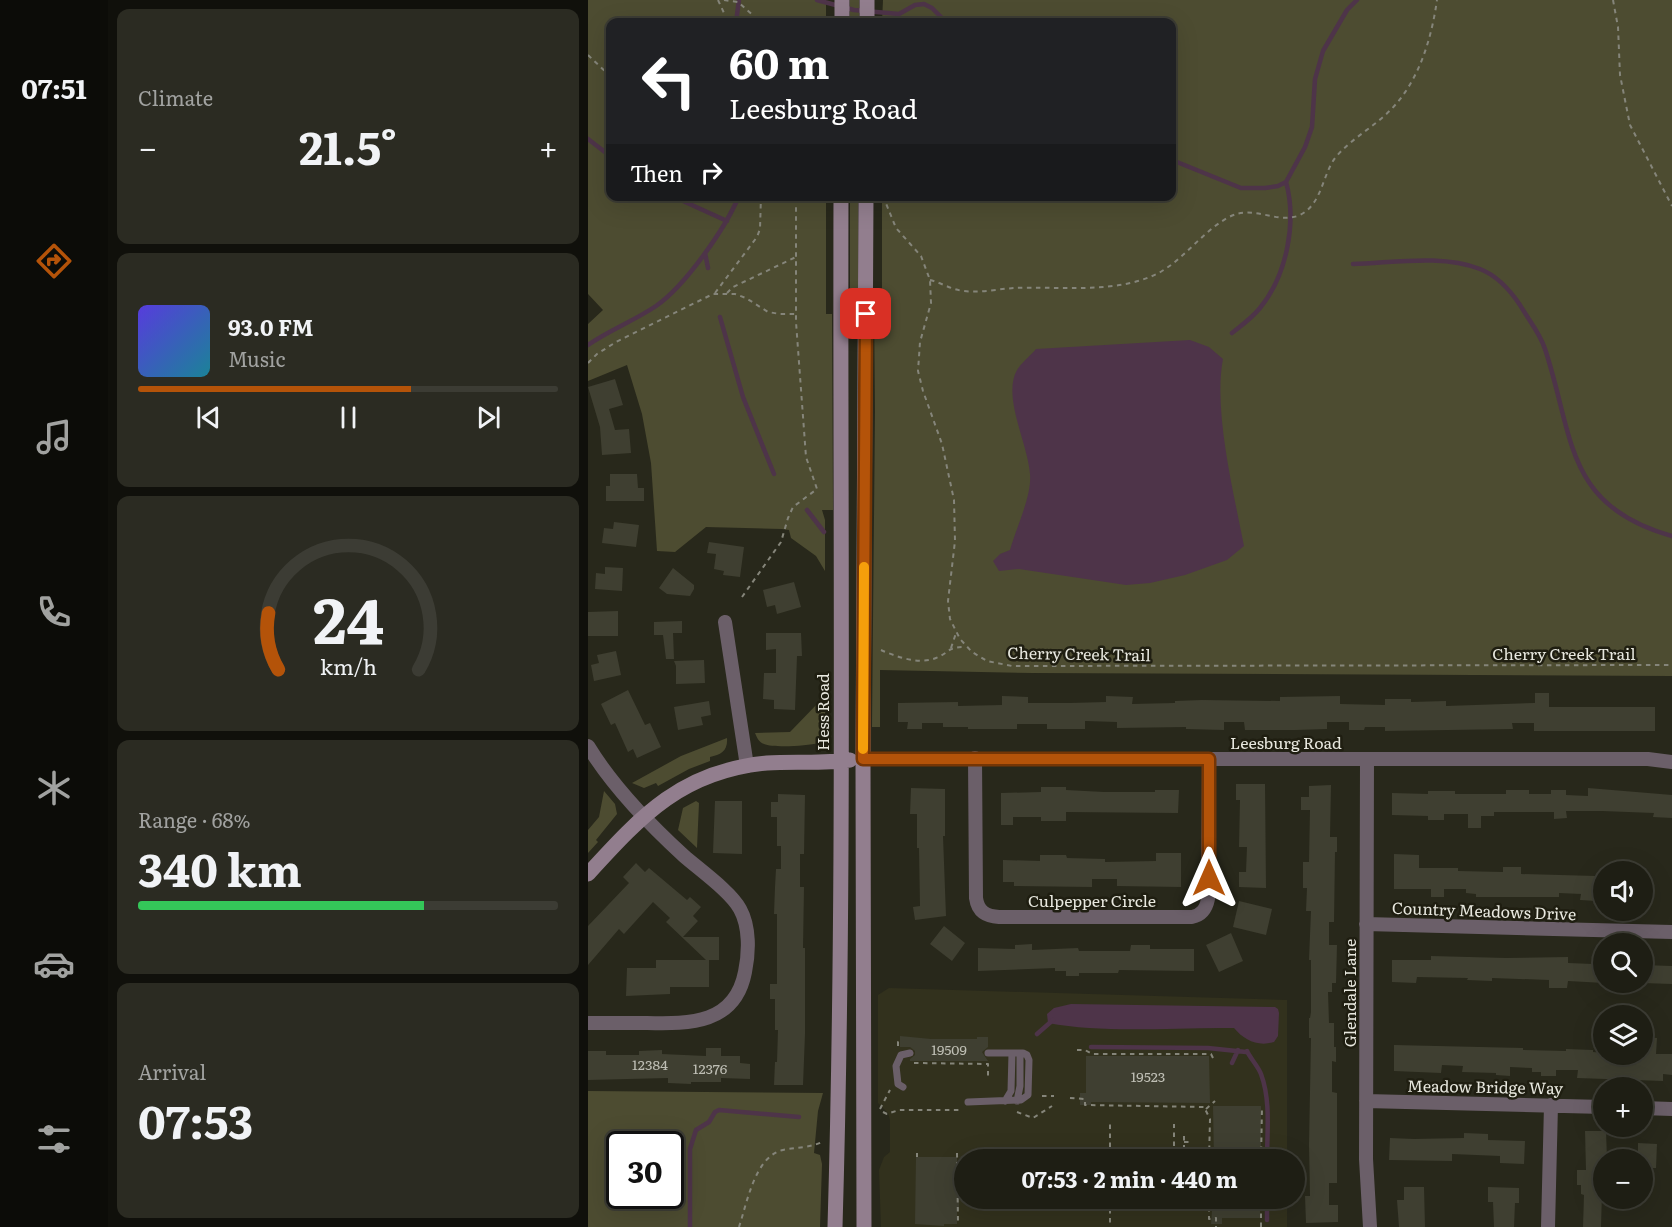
<!DOCTYPE html>
<meta charset="utf-8">
<style>
:root{--surface:#1e1e14;--page:#2b2b22;--text:#f1f3f6;--muted:#a1a2a0;--line:#3c3c34;--accent:#b45309}
body{margin:0;font-family:Literata,serif;background:var(--page);color:var(--text);height:100vh;display:flex;flex-direction:column;font-size:22px;white-space:nowrap}
*{box-sizing:border-box;margin:0}
p{font-size:20px;color:var(--muted)}
.icon{flex:none;width:33px;height:33px;fill:none;stroke:currentColor;stroke-width:2;stroke-linecap:round;stroke-linejoin:round}
.map{position:relative;flex:1;overflow:hidden}
.details{display:flex;flex-direction:column;gap:9px;padding:9px;background:#10100b;width:480px}
.details>*{flex:none}
.guide{position:absolute;left:18px;top:18px;width:570px;height:183px;border-radius:12px;box-shadow:0 6px 24px #0002,0 0 0 2px var(--line);background:#202124;color:#fff;overflow:hidden}
.tools{position:absolute;left:1005px;top:861px;display:grid;gap:12px}
.tools a{display:grid;place-items:center;width:60px;height:60px;border-radius:50%;background:var(--surface);box-shadow:0 6px 24px #0002,0 0 0 2px var(--line);font-size:30px}
.speed{position:absolute;left:18px;top:1131px;display:flex;gap:12px;font-size:30px;font-weight:700;text-align:center}
.speed>*{display:grid;place-content:center;width:78px;height:78px;border-radius:50%;background:var(--surface);box-shadow:0 6px 24px #0002,0 0 0 2px var(--line);line-height:1}
.speed .limit{border:3px solid #111;border-radius:9px;background:#fff;color:#111}
.pin{position:absolute;display:grid;place-items:center;width:51px;height:51px;color:#fff;margin:-26px;border-radius:12px;box-shadow:0 3px 9px #0006}
.me{position:absolute;width:66px;margin:-33px;rotate:0deg;stroke-linejoin:round;filter:drop-shadow(0 0 4px #0008)}
.turn{display:flex;align-items:center;gap:21px;height:126px;padding:0 24px;font-size:27px}
.turn .icon{width:78px;height:78px;stroke-width:2.5}
.turn b{display:block;font-size:42px;line-height:51px}
.then{display:flex;align-items:center;height:57px;padding:0 24px;background:#0003;gap:12px;font-size:22px}
.big{font-size:45px;font-weight:700;line-height:1.1}
.details .widget{flex:1;display:flex;flex-direction:column;justify-content:center;gap:9px;min-width:0;padding:0 21px;border-radius:12px;background:var(--page)}
.details .dial{align-items:center;gap:0}
.dial svg{height:156px;overflow:visible;fill:none;stroke:var(--line);stroke-width:7;stroke-linecap:round;text-anchor:middle}
.dial text{fill:var(--text);stroke:none}
.song{display:flex;align-items:center;gap:18px}
.cover{width:72px;height:72px;border-radius:9px;background:linear-gradient(135deg,hsl(250 70% 55%),hsl(190 70% 35%))}
.played{height:6px;border-radius:3px;background:linear-gradient(90deg,var(--accent) 65%,var(--line) 65%)}
.keys{display:flex;justify-content:space-around;direction:ltr}
.heat{display:flex;justify-content:space-between;align-items:center;font-size:33px;direction:ltr}
.charge{height:9px;border-radius:4px;background:linear-gradient(90deg,#34c759 68%,var(--line) 0)}
.trip{position:absolute;left:366px;top:1149px;width:351px;height:60px;border-radius:30px;background:var(--surface);box-shadow:0 6px 24px #0002,0 0 0 2px var(--line);font-weight:700;line-height:60px;text-align:center}
main{display:flex;flex:1;min-height:0}
.tabs{display:flex;flex-direction:column;width:108px;justify-content:space-around;align-items:center;background:#0c0c08;color:var(--muted)}
.tabs .icon{width:42px;height:42px}
.tabs .current{color:var(--accent)}
.tabs b{font-size:27px;color:var(--text)}
.map>svg:first-child{display:block}
</style>
<main>
<nav class="tabs">
<b>07:51</b>
<svg class="icon current" aria-label="directions" viewBox="0 0 24 24"><path d="M12 3l9 9-9 9-9-9zM9 14v-3h6M13 9l2 2-2 2"/></svg>
<svg class="icon" aria-label="music" viewBox="0 0 24 24"><path d="M9 18V5l10-2v13"/><circle cx="6" cy="18" r="3"/><circle cx="16" cy="16" r="3"/></svg>
<svg class="icon" aria-label="phone" viewBox="0 0 24 24"><path d="M5 4h4l2 5-3 2q2 4 5 5l2-3 5 2v4C11 20 4 13 5 4z"/></svg>
<svg class="icon" aria-label="climate" viewBox="0 0 24 24"><path d="M12 3v18M4 7l16 10M4 17L20 7"/></svg>
<svg class="icon" aria-label="car" viewBox="0 0 24 24"><path d="M5 17H2v-5l4-1 3-4h7l3 4 3 1v5h-3M9 17h6M6 11h13"/><circle cx="7" cy="17" r="2"/><circle cx="17" cy="17" r="2"/></svg>
<svg class="icon" aria-label="filters" viewBox="0 0 24 24"><path d="M4 7h16M4 17h16"/><circle cx="9" cy="7" r="2"/><circle cx="15" cy="17" r="2"/></svg>
</nav>
<section class="details">
<div class="widget"><p>Climate</p>
<div class="heat"><a>−</a><b class="big">21.5°</b><a>+</a></div>
</div>
<div class="widget">
<div class="song"><i class="cover"></i><div><b>93.0 FM</b><p>Music</p></div></div>
<div class="played"></div>
<div class="keys"><svg class="icon" aria-label="previous" viewBox="0 0 24 24"><path d="M18 5L8 12l10 7zM5 5v14"/></svg><svg class="icon" aria-label="pause" viewBox="0 0 24 24"><path d="M8 5v14M16 5v14"/></svg><svg class="icon" aria-label="next" viewBox="0 0 24 24"><path d="M6 5l10 7-10 7zM19 5v14"/></svg></div>
</div>
<div class="widget dial"><svg viewBox="0 0 100 80">
<path d="M14 69A42 42 0 1 1 86 69"/>
<path d="M14 69A42 42 0 0 1 9 40" stroke="#b45309"/>
<text x="50" y="56" font-size="32" font-weight="700">24</text>
<text x="50" y="72" font-size="11">km/h</text>
</svg></div>
<div class="widget"><p>Range · 68%</p><b class="big">340 km</b><div class="charge"></div></div>
<div class="widget"><p>Arrival</p><b class="big">07:53</b></div>
</section>
<div class="map">
<svg width="1084" height="1227" viewBox="0 0 1084 1227">
<rect width="100%" height="100%" fill="#28281b"/>
<path fill="#32311d" d="M301 988 699 1000V1159L376 1160V1198L699 1199V1227H293L291 1170 296 1157 302 1152V1120L300 1113 290 1103V995Z"/>
<path fill="#4d4c31" fill-rule="evenodd" d="M0 0H238V22H22V196L238 197V314H244L245 510H234L237 520V571L228 556 203 538 201 530 194 529 118 527 87 552 69 551 63 463 54 414 39 365 0 381V324L15 310 0 294Z
M262 0H271V22H262Z
M295 0H1084V676L445 673 292 670V727H284L287 412 286 303 294 302V197L584 196V22H294Z
M262 197H270V290L262 291Z
M233 700H237V733L236 737 230 743C220 746 185 748 176 744 171 742 169 738 167 733L202 732Z
M139 738C140 751 133 755 122 757V761L101 769 70 786 68 783 56 788 44 783 93 756Z
M16 791 27 804 29 814 8 840 10 842 0 853V830L11 817Z
M108 801 111 803 109 848 90 830 95 808Z
M0 1091 235 1093 230 1111 226 1153 232 1155 234 1164 232 1227H0ZM82 1144V1196H32V1144Z"/>
<path fill="#4e3449" d="M602 340 621 347 635 359C625 410 646 494 656 546L639 560 597 575 562 583 538 585 431 569 411 571 405 561 412 554 422 550C428 528 444 496 442 474 440 444 414 396 429 370 433 363 442 356 448 349Z
M483 1004 687 1007 690 1009 691 1013 690 1036 686 1042C670 1047 656 1040 646 1028 587 1027 518 1034 460 1023L459 1014 466 1008Z"/>
<g fill="none" stroke-linecap="round" stroke-linejoin="round">
<path stroke="#4e3449" stroke-width="4.5" d="M229 0 266 10 311 14 327 5 336 4 344 8 358 22
M148 22 151 0
M0 139 22 156
M584 160 653 188H677L690 186 698 182 717 147 724 127 727 79 735 51 759 10 769 0
M84 196 139 221
M117 253 120 268
M765 264C805 263 853 254 892 269 910 276 922 290 932 305 940 319 952 333 957 349 986 436 976 506 1084 536
M132 317 155 397 186 474
M644 333C654 325 664 318 672 308 699 275 709 222 698 182
M0 345C21 330 46 321 68 306 97 286 137 229 151 196
M219 510 236 532
M449 1034 465 1020
M503 1047 620 1048 658 1052
M659 1051C662 1058 670 1066 673 1074 683 1101 679 1132 679 1160
M644 1063 650 1050
M679 1198V1220
M102 1227V1149L108 1130 121 1122 127 1112 131 1110 211 1117"/>
</g>
<path fill="#3f3f31" d="M27 379 35 405 21 409 27 430 41 429 43 453 14 455 12 427 0 387Z
M22 474H49L50 488H56V501H18V486H22Z
M26 522 51 525 48 547 14 543 16 528 25 529Z
M121 542 156 547 152 577 135 575 136 571 126 569 128 554 119 553Z
M17 567 35 568 34 591 7 589 8 573 17 574Z
M85 568 106 585V589L102 596 79 594 71 588Z
M206 582 213 607 189 614 187 605 179 607 175 590Z
M30 611V636H0V612Z
M94 621V633H85L86 659H78L75 635H66V622Z
M178 633H213L214 656H209L207 710 186 709V700L175 699 176 673H188V649L178 650Z
M28 651 33 675 6 681 3 665 11 663 9 655Z
M116 660 117 683 88 684V666L86 661Z
M40 690 57 725 62 723 73 747 49 758 45 749 40 752 27 723 23 725 13 704Z
M947 693H961V707H1067V731H946V723H924L925 729 797 731V727H777L776 730H761V722H739V729L707 730H657L656 722H636V730L598 729V727L529 728V722L497 721V729H459V724H429V729H380V727H355V723H334V729H319L320 722H310V703L370 702V706L414 705V696L440 697V703H482L518 702V696L545 697 544 704 587 703V701L614 700 692 701V697L752 696V704L797 705V699H823V702L858 701V706L947 703Z
M121 701 123 715 113 717 115 725 90 730 86 707Z
M648 784H677L678 888 651 887V872H658L659 847H651L652 800H648Z
M743 785 742 837H749V852H747L746 922H741V945H749L748 983H744V992H740L741 1023H746V1047H748V1062L744 1061V1092L749 1093V1183H741V1205H750V1222L718 1223 717 1196H722L721 1145 723 1038H721V1018H722L723 1012V960H721L723 911H718L719 888H715V862H721L722 810H713V797H721V786Z
M453 787H478V790L516 792H567V790H591L590 813 478 812V821H453V817H425V825H413V793L453 792Z
M323 788 357 789V836H355L358 916 327 920 325 907 332 906 331 848H329V814H322Z
M1000 788 1084 795V818L1065 817 1066 813 1014 811H978L979 818 966 819V812H906V816H893V828H880V814H856V820H840V816L804 815V793L840 794V791H867V794H918V790H941V794H963V790H978V795L1000 796Z
M190 794 217 795 216 854H212V887H216L215 948H217V1034L215 1085H186L187 1062H189L190 1030H187V999H182V984H189V914H186L187 887 188 869H193V846H189V817H183V802H190Z
M127 801H154V854L125 853Z
M568 853H593V887L529 886V879H504V887L426 886V882H415V860L452 861V855H478L479 858 517 859V862L568 861Z
M806 854 831 855V868H870V871L915 872V867H933V874L1008 876V901L992 900 993 894 971 893V897H888V894L878 893V889H856V897H843V889H806Z
M48 863 57 872 61 868 99 900 102 897 113 907 105 916 110 921 95 937H131V960H121V987H82V994L38 996 39 968H68V960H118L78 922 82 918 65 902 36 934 31 929 0 965V926L41 883 35 877Z
M651 901 684 909 678 935 645 927Z
M356 926 377 943 364 961 342 944Z
M643 933 655 961 631 972 618 945Z
M444 944V950L490 948 491 951H542L543 945H562V949H606V971L531 970 530 973H491V976H478V971H467V968L390 971V948L427 949V945Z
M843 956 918 958 980 957V963L1005 964V960H1016V983L980 981 979 988H961V980L904 978V981L879 980 880 978 829 977 828 983 804 982V960H843Z
M1054 965 1084 966V984L1054 983Z
M312 1036 343 1039H389V1037H400V1047L394 1052 400 1061H322V1059L327 1055V1051L322 1047H312Z
M1054 1037 1069 1038 1068 1054H1084V1075L1075 1074V1081L989 1078 990 1070H968V1076H953V1072H944V1068L922 1067V1076L908 1075V1073L874 1072 875 1066 854 1065 853 1073 806 1071V1045L935 1048V1050L978 1051V1049L1005 1050V1052L1016 1053V1054H1054Z
M118 1048H133V1056H152V1063L162 1064V1079L133 1078V1082H103V1084L80 1083V1078L0 1080V1051H18V1055H51V1051L74 1050V1054L118 1056Z
M498 1056H621L622 1103 503 1102V1105H492V1093H498Z
M625 1106H673V1160H626Z
M997 1131H1018L1019 1158H1015L1013 1227H995L996 1195 993 1194V1185H989V1170H998Z
M876 1133 900 1134V1140L937 1141 936 1164 912 1163V1156L864 1154V1161L801 1160 802 1138 826 1139 876 1138Z
M1050 1143 1069 1144 1068 1168H1054V1160H1050Z
M328 1157H369V1171H371V1210H369V1224H356V1226L327 1224Z
M816 1187H836L837 1227H811L809 1200H816Z
M900 1187 931 1188V1203H927L926 1227H906L905 1202H900Z
M625 1198H672V1218H634V1224H623Z"/>
<g fill="none" stroke-linecap="round" stroke-linejoin="round">
<path stroke="#85857a" stroke-width="2" stroke-dasharray="4.5 4.5" stroke-linecap="butt" d="M130 0 136 13 137 22
M136 0 150 2 168 18 190 22
M1025 0 1030 27 1032 75 1042 125 1084 206
M0 55 22 76
M295 196 308 228 333 256 342 280 343 303 332 342 330 371 335 391 354 444 366 500 367 541 360 601 362 619 372 639 384 652 399 661 424 666 1084 665
M342 280C354 283 364 290 376 291 393 293 410 289 426 288 472 286 533 295 574 271 599 256 615 231 641 217 666 204 689 225 712 215 734 204 734 176 747 158 761 141 779 131 795 117 829 88 843 42 849 0
M127 293 169 237 172 229 173 196
M139 293 145 287 208 257
M0 363 9 354 28 342 125 294H147L158 298 180 312 192 314H208
M154 597 193 542 200 518 205 507 229 489 218 457 208 322V196
M363 648 368 633
M293 650C309 657 331 665 348 658 363 652 358 647 378 647
M310 1046V1042H312
M489 1050H497L504 1054H623L625 1058
M326 1063 400 1064V1077
M454 1096H466
M482 1098 497 1099V1105L616 1107 622 1119 621 1160
M292 1109 302 1090
M618 1109 627 1101
M295 1112 299 1114 311 1110H372
M429 1112 445 1118 464 1106
M596 1136V1148
M596 1142H605
M586 1146V1124
M522 1147V1124
M329 1153V1157
M369 1153 370 1222
M673 1160 674 1107
M621 1198V1219L628 1218V1227
M522 1200V1224
M151 1227C159 1203 167 1156 195 1150 209 1147 223 1148 236 1141
M673 1227V1198"/>
<path stroke="#6b5f69" stroke-width="7" d="M315 1087 310 1084 308 1066 313 1055 322 1053
M417 1101 423 1091 424 1053
M429 1101 432 1086V1053
M380 1102 433 1100 440 1095 441 1060 439 1055 435 1053H400"/>
<path stroke="#6b5f69" stroke-width="14" d="M137 622 159 766
M0 746C25 787 61 824 96 856 112 870 143 892 152 909 162 927 161 953 157 972 147 1024 102 1024 59 1023 40 1023 20 1023 0 1023
M387 758 388 898C390 912 398 916 411 917H604C614 915 618 909 620 899L621 759
M275 759H1060L1084 762
M779 759 778 1159 782 1227
M778 924 1084 932
M778 1101 1016 1107
M1054 1108 1084 1109
M960 1227 963 1105"/>
<path stroke="#927e8e" stroke-width="15" d="M254 22V0
M279 22V0
M0 874C54 815 94 771 179 763 206 761 234 764 262 760
M247 1227C257 884 252 540 253 196
M276 1227 275 759 278 196"/>
</g>
<g fill="none" stroke-linecap="round" stroke-linejoin="round">
<defs>
<path id="route" d="M278 314 275 759H621V878"/>
</defs>
<use href="#route" stroke="#753606" stroke-width="15"/>
<use href="#route" stroke="#b45309" stroke-width="10"/>
<path stroke="#f59e0b" stroke-width="10" d="M275 749 276 567"/>
</g>
<g text-anchor="middle" stroke-width="5" stroke-linejoin="round" paint-order="stroke">
<g font-size="14" fill="#bebeb4">
<text x="361" y="1055">19509</text>
<text x="62" y="1070">12384</text>
<text x="122" y="1074">12376</text>
<text x="560" y="1082">19523</text>
</g>
<g font-size="16" fill="#e8e8df" stroke="#1f1e11">
<text transform="translate(491 654) rotate(1)" y="6">Cherry Creek Trail</text>
<text x="976" y="660">Cherry Creek Trail</text>
<text transform="translate(235 712) rotate(-90)" y="6">Hess Road</text>
<text x="698" y="749">Leesburg Road</text>
<text x="504" y="907">Culpepper Circle</text>
<text transform="translate(896 911) rotate(2)" y="6">Country Meadows Drive</text>
<text transform="translate(762 993) rotate(-90)" y="6">Glendale Lane</text>
<text transform="translate(897 1087) rotate(1)" y="6">Meadow Bridge Way</text>
</g>
</g>
</svg>
<div class="tools">
<a><svg class="icon" aria-label="sound" viewBox="0 0 24 24"><path d="M4 9h4l5-4v14l-5-4H4zM17 9q2 3 0 6"/></svg></a>
<a><svg class="icon" aria-label="search" viewBox="0 0 24 24"><circle cx="10" cy="10" r="6"/><path d="M15 15l6 6"/></svg></a>
<a><svg class="icon" aria-label="layers" viewBox="0 0 24 24"><path d="M12 4l9 5-9 5-9-5zM3 14l9 5 9-5"/></svg></a>
<a>+</a>
<a>−</a>
</div>
<div class="speed"><div class="limit">30</div></div>
<div class="pin" style="left:278px;top:314px;background:#d93025"><svg class="icon" aria-label="arrive" viewBox="0 0 24 24"><path d="M6 21V4h12l-3 4 3 4H6"/></svg></div>
<svg class="me" style="left:621px;top:878px" viewBox="-20 -20 40 40"><path d="M0-17L14 15 0 8-14 15z" fill="#b45309" stroke="#fff" stroke-width="4"/></svg>
<div class="trip">07:53 · 2 min · 440 m</div>
<div class="guide">
<div class="turn"><svg class="icon" aria-label="left" viewBox="0 0 24 24"><path d="M17 20v-9H6M10 6l-5 5 5 5"/></svg><div><b>60 m</b>Leesburg Road</div></div>
<div class="then">Then<svg class="icon" aria-label="right" viewBox="0 0 24 24"><path d="M7 20v-9h11M14 6l5 5-5 5"/></svg></div>
</div>
</div>
</main>
